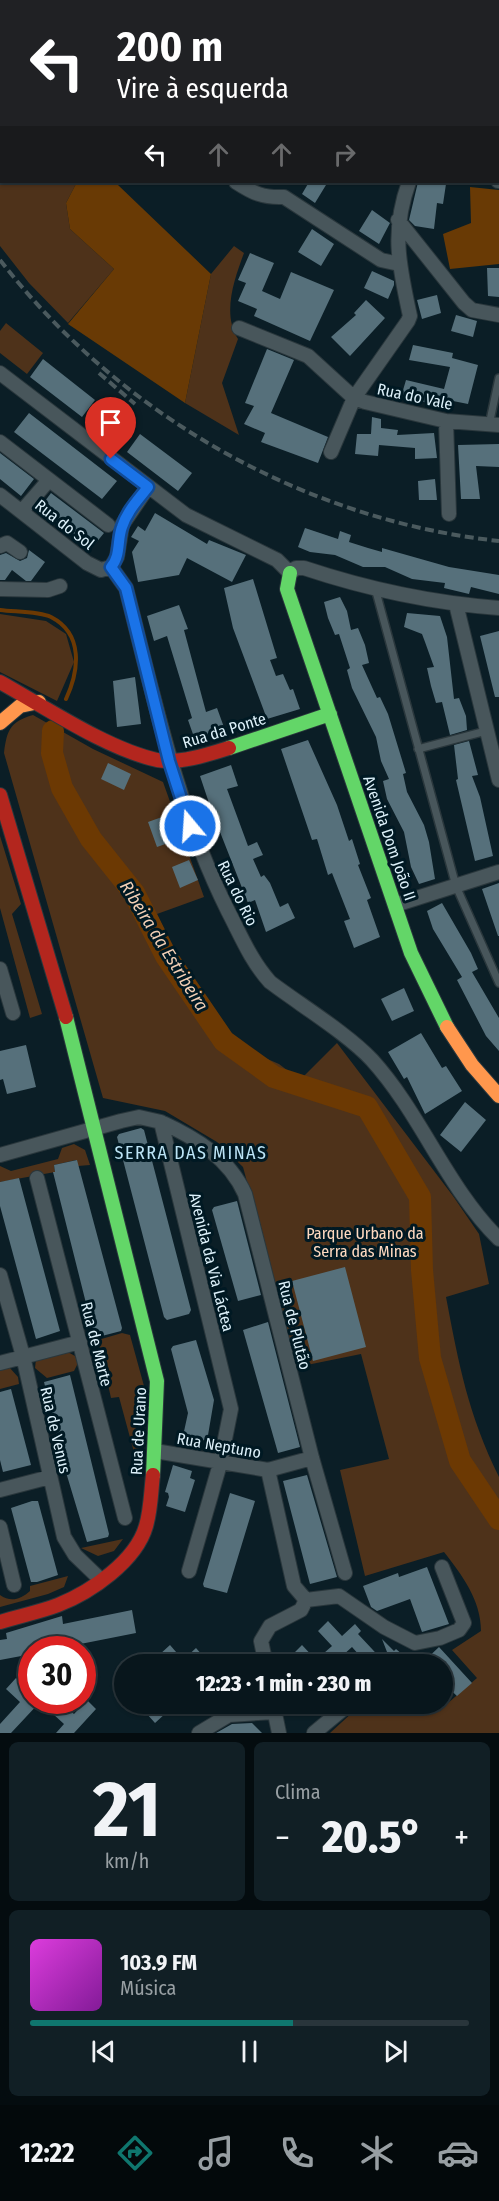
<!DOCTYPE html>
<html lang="pt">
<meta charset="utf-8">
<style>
:root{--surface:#08161c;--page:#111f25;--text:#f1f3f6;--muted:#989fa3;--line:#29353b;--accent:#0f766e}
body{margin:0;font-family:"Fira Sans Condensed",sans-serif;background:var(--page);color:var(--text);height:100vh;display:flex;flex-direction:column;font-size:22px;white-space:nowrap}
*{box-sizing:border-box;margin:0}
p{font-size:20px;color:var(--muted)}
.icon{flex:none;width:33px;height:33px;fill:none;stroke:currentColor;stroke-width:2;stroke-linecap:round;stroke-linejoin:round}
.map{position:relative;height:1733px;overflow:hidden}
.sheet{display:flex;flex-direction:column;gap:9px;padding:9px;background:#040c0f;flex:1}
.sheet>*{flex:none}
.guide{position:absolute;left:0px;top:0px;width:500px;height:183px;box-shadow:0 2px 4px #0004,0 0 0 2px var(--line);background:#202124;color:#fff;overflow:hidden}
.speed{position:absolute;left:18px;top:1636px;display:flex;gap:12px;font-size:30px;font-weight:700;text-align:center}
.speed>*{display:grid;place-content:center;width:78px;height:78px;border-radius:50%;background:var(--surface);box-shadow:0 2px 4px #0004,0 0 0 2px var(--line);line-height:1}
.speed .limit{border:9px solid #d22;background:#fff;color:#111}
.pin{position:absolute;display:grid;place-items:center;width:51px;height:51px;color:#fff;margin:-62px -26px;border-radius:50% 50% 50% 0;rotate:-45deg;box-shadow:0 0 6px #0007}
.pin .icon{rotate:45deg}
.me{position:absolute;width:66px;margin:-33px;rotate:342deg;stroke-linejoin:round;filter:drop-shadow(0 0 4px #0008)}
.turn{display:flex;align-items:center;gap:21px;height:126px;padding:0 18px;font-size:27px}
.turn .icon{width:78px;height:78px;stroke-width:2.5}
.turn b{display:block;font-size:42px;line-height:51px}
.lanes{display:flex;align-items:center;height:57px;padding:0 18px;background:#0003;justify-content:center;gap:30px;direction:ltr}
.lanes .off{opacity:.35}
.big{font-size:45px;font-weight:800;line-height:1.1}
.sheet .card{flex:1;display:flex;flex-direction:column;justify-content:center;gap:9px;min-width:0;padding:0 21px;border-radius:9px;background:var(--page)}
.sheet .dial{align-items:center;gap:0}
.dial b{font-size:78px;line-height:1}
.song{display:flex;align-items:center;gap:18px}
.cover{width:72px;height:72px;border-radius:9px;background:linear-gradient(135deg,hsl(300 70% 55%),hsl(290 70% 35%))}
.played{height:6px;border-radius:3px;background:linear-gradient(90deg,var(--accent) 60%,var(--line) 60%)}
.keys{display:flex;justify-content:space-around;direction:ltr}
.heat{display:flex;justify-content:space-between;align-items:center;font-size:33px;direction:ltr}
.sheet .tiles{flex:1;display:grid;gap:9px;grid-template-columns:1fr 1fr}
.card:last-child{grid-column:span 2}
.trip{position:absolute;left:114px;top:1654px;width:339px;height:60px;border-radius:30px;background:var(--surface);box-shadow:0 2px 4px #0004,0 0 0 2px var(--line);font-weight:800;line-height:60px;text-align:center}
.tabs{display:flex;height:96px;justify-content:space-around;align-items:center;background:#03090b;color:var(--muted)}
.tabs .icon{width:42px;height:42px}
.tabs .current{color:var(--accent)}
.tabs b{font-size:27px;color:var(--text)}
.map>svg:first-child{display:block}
</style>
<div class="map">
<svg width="499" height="1733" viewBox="0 0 499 1733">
<rect width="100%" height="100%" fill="#0b1e26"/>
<path fill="#4e321a" d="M191 0H353V1H190Z
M0 135 2 182H77L66 203 70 229 114 269 68 323 29 283 0 246Z
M234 246 244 253C234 280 222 314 238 339L222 383 239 435 185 403 211 274Z
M6 323 43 353 27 374 0 353V331Z
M0 614 46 621 66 634 74 662 57 701 0 672Z
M33 715 93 749 163 782 204 897 157 914 190 984 233 1044 279 1064 300 1080 337 1043 453 1196 479 1234 489 1284 446 1297C459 1365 468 1414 499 1477V1733H330L354 1711 448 1703 477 1678 452 1650 481 1631C481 1600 462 1575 444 1552L365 1576 340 1470 389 1459 361 1354 297 1367 243 1167 217 1142 165 1111 103 1098 4 753C7 731 9 722 33 715Z
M0 836 21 904 12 914 42 1014 30 1018 0 908Z
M74 1144 85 1150 90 1165 78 1166 76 1160 54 1165 55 1172 0 1182V1166L11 1171 58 1159 62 1148Z
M122 1333 130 1335 144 1386 138 1467 119 1397 111 1398 98 1340Z
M66 1351 75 1356 78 1363 74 1371 47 1378 35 1368 36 1359Z
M9 1367 18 1377 19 1384 0 1389V1370Z
M123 1539 114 1551 98 1556 81 1548Z
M68 1576 64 1587 48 1594 0 1607V1595C11 1603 21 1599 30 1591V1586Z"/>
<path fill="#693a05" d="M77 182H100L118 185 211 274 185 403 68 324 114 269 70 229 66 203Z
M470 187 499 190V264L450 269 443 234 471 223Z"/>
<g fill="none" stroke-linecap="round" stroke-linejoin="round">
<path stroke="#6c3903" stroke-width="4" d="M0 610C15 612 38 611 51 617 84 634 79 671 66 699"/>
<path stroke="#6c3903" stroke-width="22" d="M53 731 52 753 62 788 91 839 134 893 166 956 224 1041 274 1077 367 1107 420 1197 422 1270 430 1358 460 1461 499 1519"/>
</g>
<path fill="#56707b" d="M309 182H320L326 185 315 203 302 194Z
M418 182 446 184 443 204 437 203 434 229 415 226 409 220Z
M372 210 390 223 379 244 359 231Z
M312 229 334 244 321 266 298 252Z
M250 253 274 263 262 291 280 299 291 272 334 290 310 341 254 316 257 309 238 301 246 283 238 280Z
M487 268H499V297L488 296Z
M372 271 394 281V285L388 299 364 288Z
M437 295 441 313 422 319 417 300Z
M366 300 385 318 350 356 331 337 356 315 354 313Z
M456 315 477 321 473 337 451 331Z
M413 345 453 353 452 358 478 365 468 404 443 399 442 406 401 397 406 380 444 389 450 367 409 360Z
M267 349 294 360 271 413 328 437 318 463 261 442 265 433 244 424 254 406 245 403Z
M43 359 95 400 82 417 30 377Z
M29 413 117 481 102 499 14 432Z
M372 417 381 419V428L398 430 397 435 434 433 437 458 415 459V448L379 445 378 456 355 454 357 434H371Z
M140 434 192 473 178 491 127 452Z
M499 444V467L476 466 480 499H461L458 445Z
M0 453 34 479 21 496 0 479Z
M435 479 437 500H419L418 481Z
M51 493 104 533 91 549 39 509Z
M155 513 207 544 209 540 246 555 232 582 187 558 179 575 138 582 132 552 139 541 131 537 138 526 145 531Z
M305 528 338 539 340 531 351 535 349 542 368 548 382 552V548L449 567 499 575V594L471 587 469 594 444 588 445 583 412 579 385 567H363L335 555 310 552 298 547Z
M29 550 45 562 31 581H26L12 570 5 580H0V555L6 553 20 561 27 558Z
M253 579 277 658 270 660 276 676 283 674 290 690 293 689 300 709 267 719 233 628 224 588Z
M340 597 347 611 351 630 358 628 365 645 369 663 362 665 377 698 380 697 388 714 406 773 403 774 407 792 424 825 429 842 435 879 419 884 411 867 404 832 387 799 383 781 389 779 381 761 376 737 352 688 347 670 350 668 339 634 335 635 328 618 324 602Z
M179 605 188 629 184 630 206 712 217 708 225 730 195 740 188 720 192 718 167 636 154 641 147 616Z
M407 613 440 616 447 637 454 699 459 698 466 716 467 730 450 735 442 702 436 703 431 686 427 668 434 667 425 642 422 634 404 627Z
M499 631V697H495L480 636Z
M135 677 141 724 117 727 113 681Z
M308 740 337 805 349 841 352 839 360 864 358 865 371 898 367 900 380 937 354 948 344 921 350 919 332 873 328 875 317 839 312 840 281 749Z
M469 741 478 775 472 776 480 797 493 856 475 861 456 780 458 779 454 745Z
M108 763 131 774 124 790 101 779Z
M231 765 238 786 227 789 248 846 257 842 263 855 253 859 261 877 264 875 270 883 280 907 288 903 295 918 266 932 255 900 248 903 220 832 210 835 202 812 211 809 200 776Z
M162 817 171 842 157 847 148 822Z
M189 860 198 880 180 888 172 867Z
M499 883V936H498L482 889Z
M442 903 471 953 478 969 472 972 499 1018V1051L486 1036 457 980 462 977 433 929 427 911Z
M404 988 414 1011 392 1021 381 999Z
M421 1033 442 1068 446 1066 462 1091 425 1114 407 1077 404 1079 388 1052Z
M26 1045 36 1087 7 1094 3 1079 0 1080V1051Z
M465 1102 486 1120 461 1152 440 1135Z
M141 1128 144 1130 191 1310 189 1314 167 1320 164 1317 117 1137 119 1134Z
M77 1160 122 1328 121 1331 98 1337 94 1335 53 1172H55L54 1165Z
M19 1178 60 1331 36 1339 0 1206V1182Z
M237 1201 261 1295 238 1301 212 1210 214 1207Z
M345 1267 366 1347 313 1361 292 1281Z
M268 1322 300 1447 278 1453 243 1330Z
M196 1340 214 1400 207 1441 183 1436 188 1413 171 1349 173 1346Z
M70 1375 109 1534 108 1537 87 1542 65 1469 44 1382Z
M11 1389 31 1465 3 1472 0 1460V1392Z
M173 1465 192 1471 190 1478 195 1480 185 1512 166 1506 169 1497 168 1493 165 1492Z
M307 1475 337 1577 310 1584 283 1481Z
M230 1493 255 1501 227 1593 204 1587 203 1584Z
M32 1501H38L58 1575 37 1582H31L11 1508Z
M427 1567 449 1624 422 1632 410 1599 377 1611 371 1607 363 1586 398 1573 399 1577Z
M132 1610 136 1633 50 1650H32V1654L0 1660V1640L7 1639 6 1633 62 1616 63 1624Z
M328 1621 342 1636 355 1624 361 1631 358 1634 387 1665H368L352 1647 332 1665H301L292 1655 302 1645 316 1660 332 1646 318 1631Z
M382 1639 394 1651 396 1649 403 1655 400 1658 406 1665H392Z
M170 1645 183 1660 196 1648 203 1656 200 1659 205 1665H169L159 1655Z
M439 1647 472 1683 457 1696 442 1682V1665H420Z
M16 1678 32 1690V1701H59L74 1714 87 1700 96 1709 74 1733H56L64 1724 40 1702 11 1733H0V1724L20 1702 6 1689Z
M138 1704H157L166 1713 155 1723Z
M252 1723 262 1733H216L232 1724Z"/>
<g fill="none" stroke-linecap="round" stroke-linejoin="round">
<defs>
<path id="lane" d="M489 425 499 378
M375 588 456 886 499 983
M418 749 486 731"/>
<path id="street" d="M52 0 53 2
M467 0 468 2
M28 2 29 0
M498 29 499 28
M0 42 2 40
M498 181H499
M236 182C253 193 263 198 284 197L381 260 399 264
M398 220 464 303 472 310 499 315
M239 328 308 356 354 398 365 402 446 421 499 425
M0 373 186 515 277 560 290 573 296 568H304C367 589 433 603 499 608
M446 421 449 514
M0 442 108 525
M331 452 354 398 408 321 410 316C399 265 391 232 409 182
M0 495 87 563 101 570 111 567
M22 511 49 480
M0 546 7 543 20 552
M111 567 126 588C154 698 177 809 228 911 241 936 251 961 270 982 299 1004 348 1034 372 1060 421 1114 447 1188 499 1239
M111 567 117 557 122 525 148 487
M0 589 48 590 60 586
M456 604 499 780
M395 905 499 872
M0 969 13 1013
M161 1122C196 1138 229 1158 245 1194L312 1458 345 1573
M0 1155 121 1121 139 1117 161 1122 231 1409 220 1464 189 1571
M37 1178 125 1518
M0 1275 23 1356 64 1537 75 1555 101 1580
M0 1363 80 1342
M155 1451 268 1470 312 1458
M268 1470 294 1586 306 1600 339 1596 384 1627 415 1643 440 1638 459 1630 464 1623 442 1567
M0 1490 50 1477
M0 1527 14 1585
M266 1665 261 1641 270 1626 301 1610 306 1600
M273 1704 279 1733
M199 1733 229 1715 274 1712
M314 1733 349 1704"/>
<path id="fast" d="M290 573 287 589 411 953 447 1027
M229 748 330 714
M66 1017 157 1381 153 1475"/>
<path id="slow" d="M0 723 20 706 39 702
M447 1027 472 1065 499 1096"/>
<path id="jam" d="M0 682C45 707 107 749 157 760 179 764 207 755 229 748
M0 795 66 1017
M0 1622C19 1616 40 1612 58 1605 91 1592 136 1561 146 1526 151 1509 151 1491 153 1475"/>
</defs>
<use href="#lane" stroke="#2a373c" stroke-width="10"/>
<use href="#street" stroke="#2a373c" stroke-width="16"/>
<use href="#fast" stroke="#2a373c" stroke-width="16"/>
<use href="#slow" stroke="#2a373c" stroke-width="16"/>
<use href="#jam" stroke="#2a373c" stroke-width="16"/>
<use href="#lane" stroke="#48565b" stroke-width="7"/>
<use href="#street" stroke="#48565b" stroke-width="14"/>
<use href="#fast" stroke="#63d668" stroke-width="14"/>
<use href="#slow" stroke="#ff974d" stroke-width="14"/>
<use href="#jam" stroke="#b3261e" stroke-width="14"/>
<path stroke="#4b5a5e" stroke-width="4" stroke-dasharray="9 4.5" stroke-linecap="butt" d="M0 260C120 415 304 520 499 541
M99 373 135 404"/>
</g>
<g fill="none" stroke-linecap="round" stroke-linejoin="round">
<defs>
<path id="route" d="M111 459 148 487C138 500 127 511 122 527 117 540 121 556 111 567L126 588 169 761 190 826"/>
</defs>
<use href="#route" stroke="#114b97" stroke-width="15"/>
<use href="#route" stroke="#1a73e8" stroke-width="10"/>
</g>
<g text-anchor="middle" stroke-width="6" stroke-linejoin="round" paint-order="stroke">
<g font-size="16" fill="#ddf1fa" stroke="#001923">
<text transform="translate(415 396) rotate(12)" y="6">Rua do Vale</text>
<text transform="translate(65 524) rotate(38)" y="6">Rua do Sol</text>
<text transform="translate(224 730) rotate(-17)" y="6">Rua da Ponte</text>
<text transform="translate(390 838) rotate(71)" y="6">Avenida Dom João II</text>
<text transform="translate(238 893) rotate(64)" y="6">Rua do Rio</text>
<text transform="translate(212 1262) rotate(76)" y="6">Avenida da Via Láctea</text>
<text transform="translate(295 1325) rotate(76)" y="6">Rua de Plutão</text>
<text transform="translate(97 1344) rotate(76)" y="6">Rua de Marte</text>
<text transform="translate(56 1430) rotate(77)" y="6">Rua de Venus</text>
<text transform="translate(138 1431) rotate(-87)" y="6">Rua de Urano</text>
<text transform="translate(219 1445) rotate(10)" y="6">Rua Neptuno</text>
</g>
<g font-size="16" fill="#ffdac0" stroke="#001923">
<text x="365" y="1239">Parque Urbano da<tspan x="365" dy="18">Serra das Minas</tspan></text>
</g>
<g font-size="18" font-style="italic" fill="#f2cfb5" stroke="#001923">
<text transform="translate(164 946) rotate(58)" y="6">Ribeira da Estribeira</text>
</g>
<g font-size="18" letter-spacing="1.5" fill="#bce4f6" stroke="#001923">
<text x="191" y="1159">SERRA DAS MINAS</text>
</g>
</g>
</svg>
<div class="speed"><div class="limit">30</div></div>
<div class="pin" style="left:111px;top:459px;background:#d93025"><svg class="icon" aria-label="arrive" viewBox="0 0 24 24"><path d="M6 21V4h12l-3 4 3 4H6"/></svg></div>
<svg class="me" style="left:190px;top:826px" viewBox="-20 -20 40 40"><circle r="17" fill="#1a73e8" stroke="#fff" stroke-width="3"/><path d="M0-11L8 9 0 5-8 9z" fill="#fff"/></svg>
<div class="trip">12:23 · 1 min · 230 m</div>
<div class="guide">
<div class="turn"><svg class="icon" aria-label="left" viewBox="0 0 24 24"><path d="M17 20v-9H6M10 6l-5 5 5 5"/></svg><div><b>200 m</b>Vire à esquerda</div></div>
<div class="lanes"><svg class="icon" aria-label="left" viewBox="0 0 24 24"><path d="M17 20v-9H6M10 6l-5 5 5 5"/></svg><svg class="icon off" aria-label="ahead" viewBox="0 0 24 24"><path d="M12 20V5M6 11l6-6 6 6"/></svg><svg class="icon off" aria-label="ahead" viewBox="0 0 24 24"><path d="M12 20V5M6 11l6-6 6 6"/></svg><svg class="icon off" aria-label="right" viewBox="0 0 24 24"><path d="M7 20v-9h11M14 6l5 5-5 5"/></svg></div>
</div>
</div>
<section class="sheet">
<div class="tiles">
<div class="card dial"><b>21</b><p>km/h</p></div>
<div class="card"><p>Clima</p>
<div class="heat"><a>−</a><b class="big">20.5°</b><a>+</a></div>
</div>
<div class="card">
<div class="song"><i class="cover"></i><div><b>103.9 FM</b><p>Música</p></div></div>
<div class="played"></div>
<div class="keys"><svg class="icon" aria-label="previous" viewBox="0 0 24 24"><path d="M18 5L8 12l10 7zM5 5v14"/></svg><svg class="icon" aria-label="pause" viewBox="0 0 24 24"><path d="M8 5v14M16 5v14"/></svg><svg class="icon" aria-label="next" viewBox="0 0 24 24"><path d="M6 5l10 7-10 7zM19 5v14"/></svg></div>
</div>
</div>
</section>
<nav class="tabs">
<b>12:22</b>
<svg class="icon current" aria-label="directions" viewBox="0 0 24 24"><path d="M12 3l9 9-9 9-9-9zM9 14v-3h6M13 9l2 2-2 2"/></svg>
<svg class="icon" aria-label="music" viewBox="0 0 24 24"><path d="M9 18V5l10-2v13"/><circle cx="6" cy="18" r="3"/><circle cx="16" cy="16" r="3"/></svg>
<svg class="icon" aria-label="phone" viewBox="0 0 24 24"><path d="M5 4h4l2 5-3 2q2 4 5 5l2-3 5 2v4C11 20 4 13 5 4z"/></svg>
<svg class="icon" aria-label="climate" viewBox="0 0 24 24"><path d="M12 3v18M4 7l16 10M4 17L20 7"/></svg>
<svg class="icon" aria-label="car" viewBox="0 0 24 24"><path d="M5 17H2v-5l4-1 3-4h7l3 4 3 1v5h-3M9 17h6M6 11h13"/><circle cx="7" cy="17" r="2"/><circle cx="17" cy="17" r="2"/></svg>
</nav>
